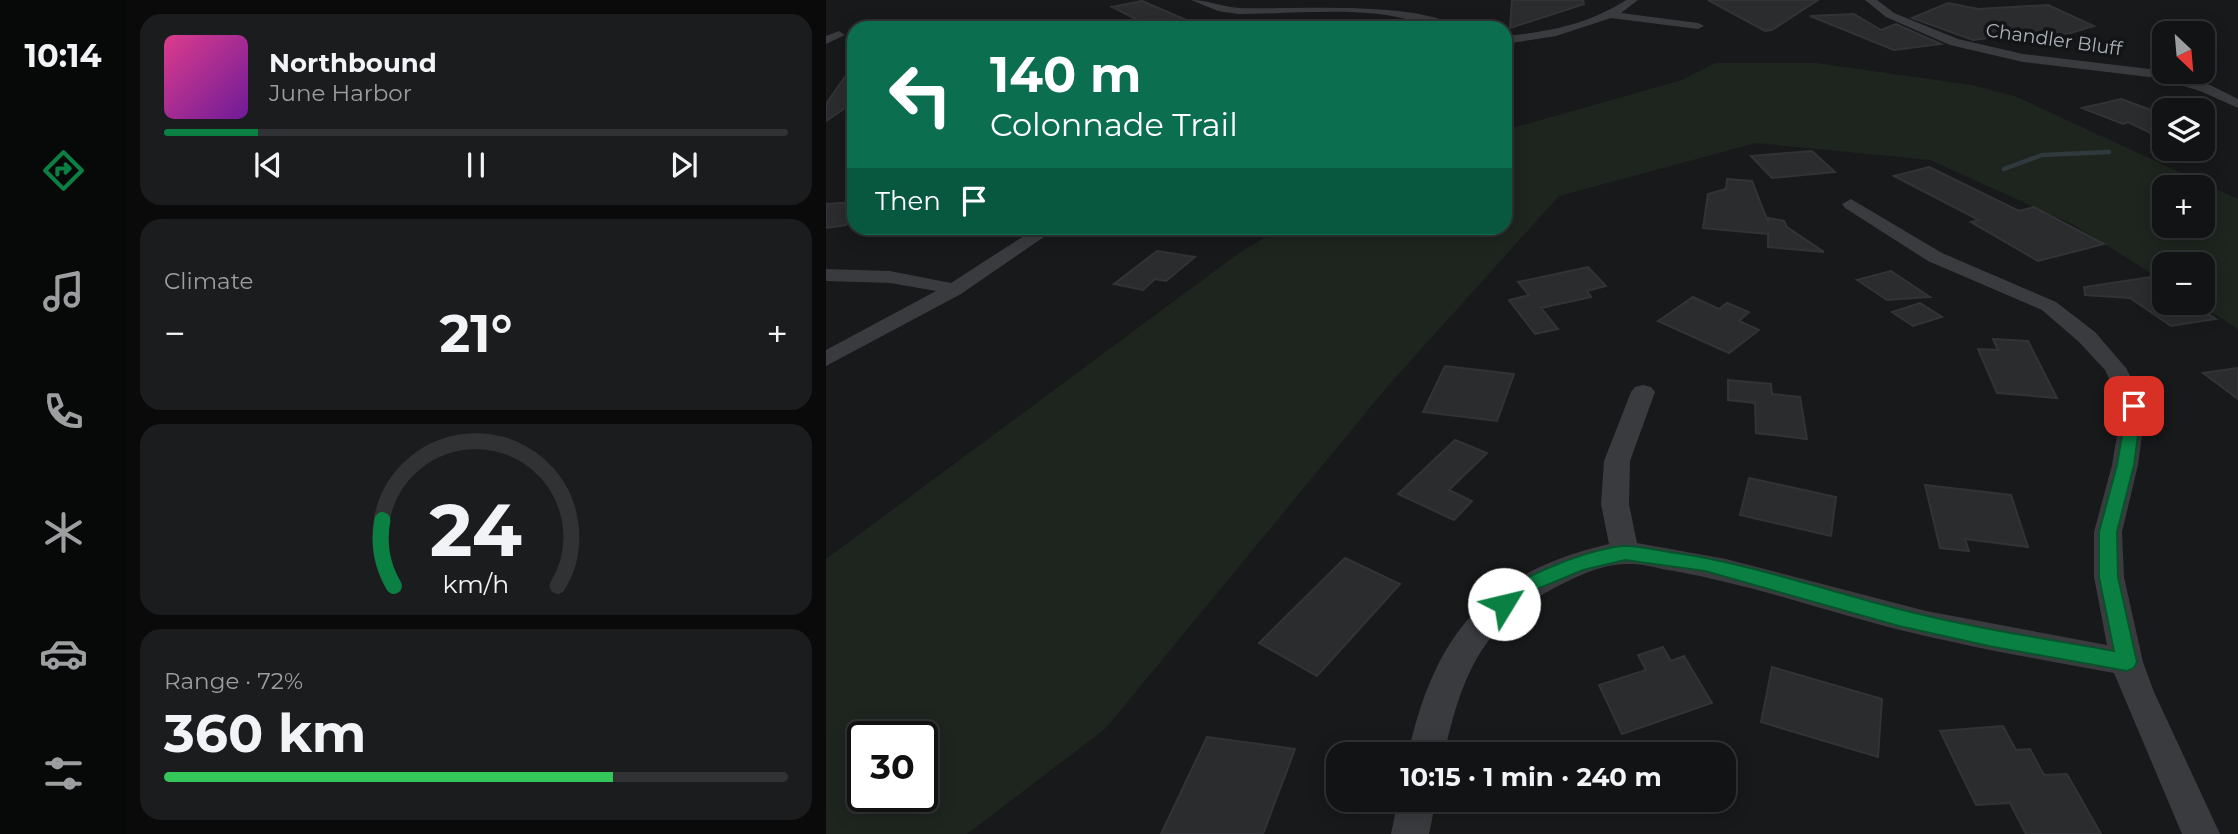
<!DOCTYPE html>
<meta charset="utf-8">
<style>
:root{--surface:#121314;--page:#1b1c1d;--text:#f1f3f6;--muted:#9c9ea0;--line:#313234;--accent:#0b8043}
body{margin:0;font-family:Montserrat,sans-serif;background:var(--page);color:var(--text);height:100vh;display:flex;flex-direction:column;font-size:26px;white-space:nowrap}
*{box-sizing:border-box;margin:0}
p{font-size:23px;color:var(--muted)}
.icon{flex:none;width:38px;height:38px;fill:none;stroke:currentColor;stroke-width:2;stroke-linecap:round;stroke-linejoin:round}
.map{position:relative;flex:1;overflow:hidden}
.side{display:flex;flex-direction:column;gap:14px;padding:14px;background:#0a0a0b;width:700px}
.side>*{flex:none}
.top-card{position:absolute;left:21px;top:21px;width:665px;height:214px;border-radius:21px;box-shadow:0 4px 18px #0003,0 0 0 2px var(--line);background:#0b6e4f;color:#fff;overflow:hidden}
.needle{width:46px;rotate:154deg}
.fabs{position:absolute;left:1326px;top:21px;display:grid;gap:14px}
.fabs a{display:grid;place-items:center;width:63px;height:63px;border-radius:14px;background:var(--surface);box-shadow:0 4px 18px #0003,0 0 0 2px var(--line);font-size:35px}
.speed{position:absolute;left:21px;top:721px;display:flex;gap:14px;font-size:35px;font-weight:700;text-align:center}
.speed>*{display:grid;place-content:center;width:91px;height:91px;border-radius:50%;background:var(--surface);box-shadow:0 4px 18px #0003,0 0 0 2px var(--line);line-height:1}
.speed .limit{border:4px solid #111;border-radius:10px;background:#fff;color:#111}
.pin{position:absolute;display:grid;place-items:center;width:60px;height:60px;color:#fff;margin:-30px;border-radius:14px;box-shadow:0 4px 10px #0006}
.me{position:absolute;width:77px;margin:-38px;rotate:54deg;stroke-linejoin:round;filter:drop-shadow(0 0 5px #0008)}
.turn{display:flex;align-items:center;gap:24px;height:147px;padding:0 28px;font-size:32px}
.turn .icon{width:91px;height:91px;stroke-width:2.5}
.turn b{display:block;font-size:49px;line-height:60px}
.then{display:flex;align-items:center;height:66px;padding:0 28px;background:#0003;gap:14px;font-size:26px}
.big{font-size:52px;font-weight:700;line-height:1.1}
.side .card{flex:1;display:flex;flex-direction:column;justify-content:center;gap:10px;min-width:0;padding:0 24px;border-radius:21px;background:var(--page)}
.side .dial{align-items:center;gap:0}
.dial svg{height:182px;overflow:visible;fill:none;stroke:var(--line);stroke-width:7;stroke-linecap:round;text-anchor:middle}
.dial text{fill:var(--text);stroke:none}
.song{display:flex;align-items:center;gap:21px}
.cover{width:84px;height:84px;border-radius:10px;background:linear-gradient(135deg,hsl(330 70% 55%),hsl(280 70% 35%))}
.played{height:7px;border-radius:4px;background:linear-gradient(90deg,var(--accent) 15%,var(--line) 15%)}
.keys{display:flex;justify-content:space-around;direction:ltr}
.heat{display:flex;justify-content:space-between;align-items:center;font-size:38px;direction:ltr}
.charge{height:10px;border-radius:5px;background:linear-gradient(90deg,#34c759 72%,var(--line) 0)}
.trip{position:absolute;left:500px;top:742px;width:410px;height:70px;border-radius:21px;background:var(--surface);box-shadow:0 4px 18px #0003,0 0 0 2px var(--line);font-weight:700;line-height:70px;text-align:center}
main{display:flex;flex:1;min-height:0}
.menu{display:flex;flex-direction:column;width:126px;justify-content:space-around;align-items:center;background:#070808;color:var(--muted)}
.menu .icon{width:49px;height:49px}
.menu .selected{color:var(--accent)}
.menu b{font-size:32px;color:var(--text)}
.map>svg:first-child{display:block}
</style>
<main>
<nav class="menu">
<b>10:14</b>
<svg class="icon selected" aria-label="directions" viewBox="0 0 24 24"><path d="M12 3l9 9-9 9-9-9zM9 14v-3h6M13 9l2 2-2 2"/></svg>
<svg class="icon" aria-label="music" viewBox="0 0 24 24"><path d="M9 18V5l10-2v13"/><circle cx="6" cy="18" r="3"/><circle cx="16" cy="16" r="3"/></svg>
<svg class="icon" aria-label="phone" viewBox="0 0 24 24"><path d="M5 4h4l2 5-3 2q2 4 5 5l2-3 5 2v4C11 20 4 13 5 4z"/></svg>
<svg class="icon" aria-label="climate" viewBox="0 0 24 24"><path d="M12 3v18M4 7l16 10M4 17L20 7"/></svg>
<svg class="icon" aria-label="car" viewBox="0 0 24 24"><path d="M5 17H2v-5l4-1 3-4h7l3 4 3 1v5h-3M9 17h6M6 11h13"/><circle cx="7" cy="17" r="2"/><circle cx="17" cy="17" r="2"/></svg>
<svg class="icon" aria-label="filters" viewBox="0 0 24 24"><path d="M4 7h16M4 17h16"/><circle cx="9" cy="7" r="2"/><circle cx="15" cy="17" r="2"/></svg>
</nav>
<section class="side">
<div class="card">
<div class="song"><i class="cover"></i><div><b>Northbound</b><p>June Harbor</p></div></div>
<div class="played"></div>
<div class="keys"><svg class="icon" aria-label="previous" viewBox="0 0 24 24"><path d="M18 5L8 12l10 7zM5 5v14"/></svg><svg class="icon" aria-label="pause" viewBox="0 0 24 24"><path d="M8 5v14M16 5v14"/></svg><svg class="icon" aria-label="next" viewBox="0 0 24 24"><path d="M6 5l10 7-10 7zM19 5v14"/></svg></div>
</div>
<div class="card"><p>Climate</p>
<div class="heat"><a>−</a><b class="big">21°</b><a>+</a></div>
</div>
<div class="card dial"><svg viewBox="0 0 100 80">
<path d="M14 69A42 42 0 1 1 86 69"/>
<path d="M14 69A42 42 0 0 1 9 40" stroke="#0b8043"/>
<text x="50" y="56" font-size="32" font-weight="700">24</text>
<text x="50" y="72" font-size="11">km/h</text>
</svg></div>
<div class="card"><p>Range · 72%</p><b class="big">360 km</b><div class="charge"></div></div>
</section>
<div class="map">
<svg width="1412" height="834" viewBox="0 0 1412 834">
<rect width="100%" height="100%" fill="#18191a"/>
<path fill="#1e251f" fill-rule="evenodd" d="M889 63H990L1146 85 1191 97 1412 199V329L1371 303H1377V264H1339V282L1248 225 1104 160 930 143 733 196 561 387 279 729 141 834H0V559L413 253 455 228H679V130L856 80ZM1377 187V226H1339V187ZM37 737H96V796H37Z"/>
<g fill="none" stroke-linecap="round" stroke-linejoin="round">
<path stroke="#2f393e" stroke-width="4.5" d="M1178 169 1216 155 1283 152"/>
</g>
<path fill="#2b2c2e" stroke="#323336" stroke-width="2" d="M686 0H757L758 4 684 28Z
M882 0H992L946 30 939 31Z
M316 1 379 28H327L286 7Z
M1122 3 1152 9 1222 5 1268 26 1214 42V31L1147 40 1086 18Z
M1028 14 1055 30 1070 24 1115 44 1068 50 984 16Z
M28 64V102L0 121V104Z
M1295 99 1339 115V140L1302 122 1297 124 1256 108Z
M986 151 1009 172 946 178 925 156Z
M1103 167 1193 211 1208 207 1278 244 1212 261 1145 222 1153 220 1068 176Z
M901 179 926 181 942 222V218L958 221 961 227 998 252 942 247V234L877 228 882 194 900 189Z
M28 202V215L20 225 0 228V204Z
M331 251 369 257 340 281 329 279 317 290 288 284Z
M762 267 780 286 761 291 765 297 715 308 732 329 709 334 683 300 703 295 692 282Z
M1065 271 1104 297 1061 300 1031 280Z
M1325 277 1339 285V303H1365L1390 319 1345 326 1304 298 1259 295 1258 287Z
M867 297 893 309 901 303 923 312 913 321 933 330 903 353 832 321Z
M1094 303 1116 317 1087 326 1066 312Z
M1167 339 1202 341 1231 398 1171 393 1152 349 1172 350Z
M619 366 688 374 671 421 597 412Z
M1412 368V399L1377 373Z
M902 380 945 384 946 394 974 397 981 439 930 433 929 403 902 400Z
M629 440 661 453 623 490 646 501 628 520 572 494Z
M923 478 1010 497 1005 536 914 515Z
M1099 485 1185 495 1202 547 1139 539 1143 551 1114 548Z
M519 558 574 584 491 676 433 643Z
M837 647 845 661 858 656 886 703 796 734 773 685 820 670 812 655Z
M946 667 1056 699 1052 757 935 722Z
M1177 726 1190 750 1204 749 1218 775 1241 774 1275 834H1200L1184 803 1150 805 1114 731Z
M381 737 469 749 437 834H335Z"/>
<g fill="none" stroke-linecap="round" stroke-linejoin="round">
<path fill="#3a3b3f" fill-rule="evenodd" d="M365 0C382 0 396 7 413 8 466 10 592 0 633 28 606 28 580 17 553 14 506 9 459 14 412 14L392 11Z
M800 0H812L795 13 872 23 878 26 872 29 785 18 730 36 679 44V36C723 32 763 24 800 0Z
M1039 0H1051L1068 13 1132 39 1197 54 1332 70 1384 85 1412 99V108L1374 91 1331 78 1197 62 1124 45 1060 17Z
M13 31 19 35 0 44V36Z
M1025 199 1116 253 1230 302 1269 332 1300 368 1320 406 1312 465 1296 532 1298 577 1317 662 1328 692 1394 834H1356L1288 673C1206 658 1124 644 1044 622 979 604 915 583 848 571 833 569 817 563 801 564 778 564 756 574 736 584 656 623 637 672 618 754H582C609 633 660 573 783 544L775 504 778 461 805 392 809 387 817 385 825 387 829 392 804 461 803 504 811 543 900 559 1100 611 1281 645 1268 577V532L1286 465 1296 406 1279 370 1253 342 1216 310 1102 261 1019 208 1016 204Z
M210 228H231L135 294 0 366V350L110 291 64 283 0 281V269L64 271 125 283Z
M572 800H610L603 834H565Z"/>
</g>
<path fill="#0b8043" stroke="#07532c" stroke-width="2" d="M1308 401 1316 406 1308 465 1291 532 1292 577 1311 662 1308 668 1301 671 1163 646 1073 626 879 571 799 560 757 570 711 589 685 609 678 612 671 609 668 604C681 579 773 545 801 546 815 546 829 550 843 552 920 562 994 589 1069 608 1141 627 1215 638 1288 651L1273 577V532L1291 465 1301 406Z"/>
<g text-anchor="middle" stroke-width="7" stroke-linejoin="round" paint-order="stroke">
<g font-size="19" fill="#abb1ba" stroke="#131415">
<text transform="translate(1228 39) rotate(8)" y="7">Chandler Bluff</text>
</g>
</g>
</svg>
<div class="fabs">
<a><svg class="needle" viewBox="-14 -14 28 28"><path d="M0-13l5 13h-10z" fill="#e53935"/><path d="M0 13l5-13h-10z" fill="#9c9ea0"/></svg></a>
<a><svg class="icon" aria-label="layers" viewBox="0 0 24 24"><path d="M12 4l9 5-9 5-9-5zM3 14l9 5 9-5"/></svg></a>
<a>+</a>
<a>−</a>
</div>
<div class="speed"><div class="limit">30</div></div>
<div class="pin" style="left:1308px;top:406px;background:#d93025"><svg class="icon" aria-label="arrive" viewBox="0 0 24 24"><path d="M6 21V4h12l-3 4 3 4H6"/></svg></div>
<svg class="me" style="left:678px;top:604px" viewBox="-20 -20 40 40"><circle r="19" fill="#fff"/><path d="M0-13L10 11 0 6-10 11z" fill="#0b8043"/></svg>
<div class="trip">10:15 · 1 min · 240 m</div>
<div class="top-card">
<div class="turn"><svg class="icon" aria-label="left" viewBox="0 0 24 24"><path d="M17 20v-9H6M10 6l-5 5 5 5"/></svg><div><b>140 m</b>Colonnade Trail</div></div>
<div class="then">Then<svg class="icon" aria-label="arrive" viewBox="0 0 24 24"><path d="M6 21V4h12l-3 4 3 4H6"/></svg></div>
</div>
</div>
</main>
